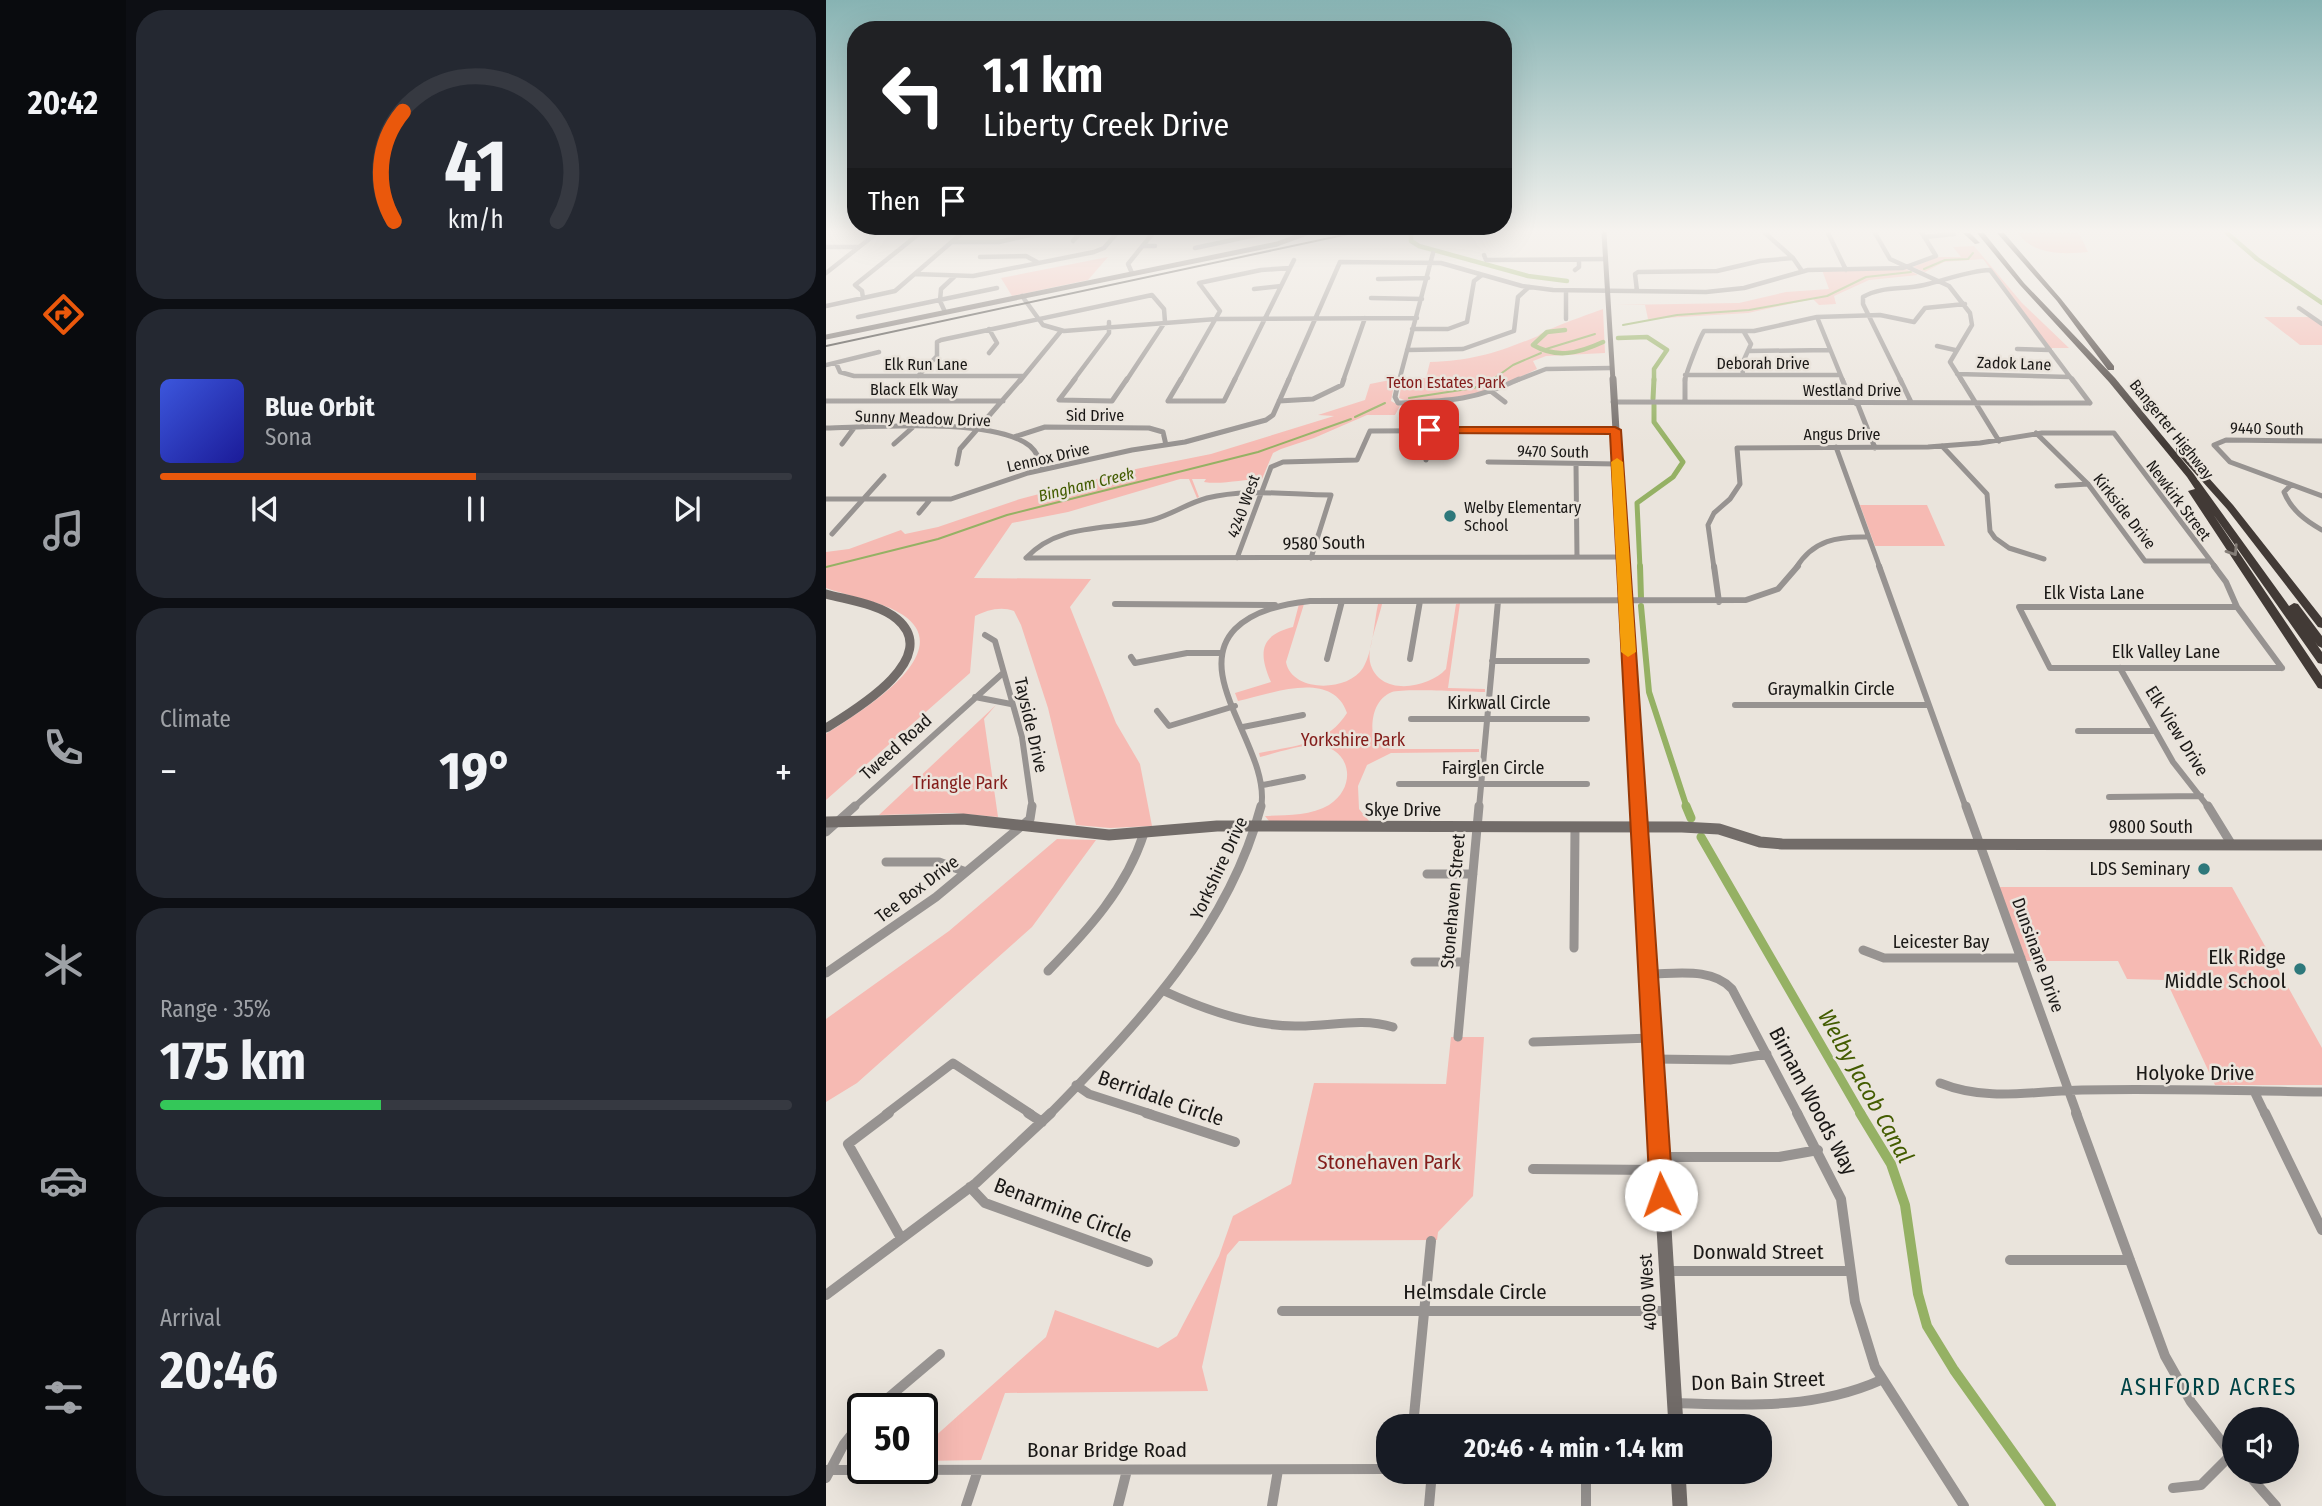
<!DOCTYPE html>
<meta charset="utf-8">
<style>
:root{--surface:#171b24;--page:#242831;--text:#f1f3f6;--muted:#9ea1a6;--line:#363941;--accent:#ea580c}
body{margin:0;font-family:"Fira Sans Condensed",sans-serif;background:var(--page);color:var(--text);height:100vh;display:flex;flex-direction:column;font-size:26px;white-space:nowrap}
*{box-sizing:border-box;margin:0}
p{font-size:23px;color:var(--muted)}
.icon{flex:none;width:38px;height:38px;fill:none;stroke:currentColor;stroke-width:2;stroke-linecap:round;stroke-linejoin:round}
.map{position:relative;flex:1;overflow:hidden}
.drawer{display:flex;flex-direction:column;gap:10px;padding:10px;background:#0d0f14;width:700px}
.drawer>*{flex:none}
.guide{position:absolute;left:21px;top:21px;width:665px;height:214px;border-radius:28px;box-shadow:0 7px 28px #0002;background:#202124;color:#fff;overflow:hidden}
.tools{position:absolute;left:1396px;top:1407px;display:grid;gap:14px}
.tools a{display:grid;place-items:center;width:77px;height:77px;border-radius:50%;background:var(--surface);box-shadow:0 7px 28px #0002;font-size:35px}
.speed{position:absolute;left:21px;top:1393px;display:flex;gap:14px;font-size:35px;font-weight:700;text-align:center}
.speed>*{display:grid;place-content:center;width:91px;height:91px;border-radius:50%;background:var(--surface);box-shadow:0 7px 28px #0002;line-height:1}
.speed .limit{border:4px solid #111;border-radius:10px;background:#fff;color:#111}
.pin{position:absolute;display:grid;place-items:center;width:60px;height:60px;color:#fff;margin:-30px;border-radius:14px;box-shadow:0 4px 10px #0006}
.me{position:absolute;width:77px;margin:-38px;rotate:357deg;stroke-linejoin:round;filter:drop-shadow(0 0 5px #0008)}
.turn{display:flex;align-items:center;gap:24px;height:147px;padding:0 21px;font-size:32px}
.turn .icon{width:91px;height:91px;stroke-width:2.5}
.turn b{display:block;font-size:49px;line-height:60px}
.then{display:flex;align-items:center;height:66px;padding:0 21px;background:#0003;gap:14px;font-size:26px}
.big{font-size:52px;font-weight:700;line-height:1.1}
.drawer .tile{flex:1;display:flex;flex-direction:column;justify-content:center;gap:10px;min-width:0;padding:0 24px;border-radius:28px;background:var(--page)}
.drawer .dial{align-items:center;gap:0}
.dial svg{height:182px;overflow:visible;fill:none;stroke:var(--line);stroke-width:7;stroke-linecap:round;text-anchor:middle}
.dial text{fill:var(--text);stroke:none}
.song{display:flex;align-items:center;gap:21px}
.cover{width:84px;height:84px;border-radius:10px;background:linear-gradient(135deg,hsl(230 70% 55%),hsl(240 70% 35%))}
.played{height:7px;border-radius:4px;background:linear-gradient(90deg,var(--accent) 50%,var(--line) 50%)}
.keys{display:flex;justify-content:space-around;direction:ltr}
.heat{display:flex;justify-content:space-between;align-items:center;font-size:38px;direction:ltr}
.charge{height:10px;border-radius:5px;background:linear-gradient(90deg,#34c759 35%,var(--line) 0)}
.trip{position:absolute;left:550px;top:1414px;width:396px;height:70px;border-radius:28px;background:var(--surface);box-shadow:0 7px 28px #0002;font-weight:700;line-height:70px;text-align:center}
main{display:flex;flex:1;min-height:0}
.dock{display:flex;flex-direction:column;width:126px;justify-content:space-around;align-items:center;background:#090b0e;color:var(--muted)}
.dock .icon{width:49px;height:49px}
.dock .on{color:var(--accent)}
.dock b{font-size:32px;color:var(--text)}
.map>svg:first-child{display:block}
</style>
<main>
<nav class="dock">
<b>20:42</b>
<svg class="icon on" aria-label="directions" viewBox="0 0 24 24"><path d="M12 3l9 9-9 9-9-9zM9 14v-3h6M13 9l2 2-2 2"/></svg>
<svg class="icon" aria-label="music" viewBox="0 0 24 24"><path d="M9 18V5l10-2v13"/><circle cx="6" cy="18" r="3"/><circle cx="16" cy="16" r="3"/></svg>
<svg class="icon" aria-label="phone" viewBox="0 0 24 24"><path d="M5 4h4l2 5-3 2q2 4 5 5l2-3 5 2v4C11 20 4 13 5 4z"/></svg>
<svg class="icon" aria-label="climate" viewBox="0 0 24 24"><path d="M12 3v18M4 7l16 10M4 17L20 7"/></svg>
<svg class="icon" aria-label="car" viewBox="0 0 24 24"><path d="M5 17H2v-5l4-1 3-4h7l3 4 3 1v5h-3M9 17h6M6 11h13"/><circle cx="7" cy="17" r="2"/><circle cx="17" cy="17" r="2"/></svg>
<svg class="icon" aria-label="filters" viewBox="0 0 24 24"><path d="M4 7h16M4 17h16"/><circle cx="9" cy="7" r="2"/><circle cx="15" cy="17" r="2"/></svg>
</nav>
<section class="drawer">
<div class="tile dial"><svg viewBox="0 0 100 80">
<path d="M14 69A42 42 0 1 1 86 69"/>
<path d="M14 69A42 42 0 0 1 18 21" stroke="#ea580c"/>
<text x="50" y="56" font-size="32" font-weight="700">41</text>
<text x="50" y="72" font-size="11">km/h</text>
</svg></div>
<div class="tile">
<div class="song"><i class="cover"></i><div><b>Blue Orbit</b><p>Sona</p></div></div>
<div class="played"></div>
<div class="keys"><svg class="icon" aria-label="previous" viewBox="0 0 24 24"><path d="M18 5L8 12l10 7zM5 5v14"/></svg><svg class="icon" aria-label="pause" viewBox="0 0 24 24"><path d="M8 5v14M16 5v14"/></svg><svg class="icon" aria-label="next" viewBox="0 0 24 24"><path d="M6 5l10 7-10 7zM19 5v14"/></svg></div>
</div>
<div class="tile"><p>Climate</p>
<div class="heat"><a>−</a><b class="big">19°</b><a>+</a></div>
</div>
<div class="tile"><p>Range · 35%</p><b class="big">175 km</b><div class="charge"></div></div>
<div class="tile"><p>Arrival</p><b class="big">20:46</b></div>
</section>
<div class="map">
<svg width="1496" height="1506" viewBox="0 0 1496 1506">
<rect width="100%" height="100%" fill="#eae4dc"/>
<path fill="#f6bab3" d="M1192 233H1253L1262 252C1238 254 1208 256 1192 233Z
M1148 246 1196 303 1243 348H1224L1157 259 1118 262 1099 272 1087 267 1112 257H1135L1127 247Z
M282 257 262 280 186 296 175 278Z
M1080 269 1092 275 1043 280 1008 296 1010 304 993 305 987 299 922 313 822 319 819 305H789L913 303 960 292 1003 289 996 270Z
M777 309 779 353 720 356 707 361 711 369 673 387 628 400 581 401 573 398 577 378H600L604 362C647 361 673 352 712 336 719 329 764 314 777 309Z
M1438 317H1485L1496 326V345H1474Z
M569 379 565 401 574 406 569 415H541L488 438 455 449 447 453 436 479C417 479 396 485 378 482L380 479H366L373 497 371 498 363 479H354L242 512 186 523 148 578 265 579 244 607 290 723 314 764 326 826 284 828 250 825 222 708 195 625 188 611C175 606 161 610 149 616L144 673 0 800V734C27 716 135 654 77 615 58 602 22 596 0 588V552L23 549 75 530 79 534 112 527 194 499 305 470 385 454 508 416 492 415 539 400 544 384Z
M1034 505H1101L1119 546H1049Z
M634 603 622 688 659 689V692C643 692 577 688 566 692 547 700 545 721 547 738L565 749H653V752L565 753 541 765 532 786 533 809 543 821H443L439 816C459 815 485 816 503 805 534 785 523 744 487 745 470 746 450 753 434 757L433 753C467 746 501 745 521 713 506 669 445 694 412 701L409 693 445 682C432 653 434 635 467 627L473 604H478L460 662C466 693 522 692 537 668 547 651 548 623 552 604H556C553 618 541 649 544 662 552 697 602 689 620 669L630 604Z
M170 705 158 719 172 817 127 813 53 815Z
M231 839 270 840 206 927 31 1083 0 1102V1019L123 931Z
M1173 887H1406L1496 1048V1085H1389L1340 980 1301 979 1292 961H1200Z
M625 1037H658L647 1196 612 1232 611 1240 413 1241 401 1255 376 1367 382 1391 179 1393 155 1460 96 1461V1448L220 1337 229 1310 332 1348 351 1336 393 1256 407 1216 465 1184 488 1083 620 1084Z"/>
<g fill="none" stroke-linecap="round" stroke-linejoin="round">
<path stroke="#95b164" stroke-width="2" d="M1098 269 1119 260 1142 259 1147 253
M797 325 851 315 923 310 1001 296 1040 277 1085 272
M720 349 769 334
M583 398 648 388 666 380 687 365 715 353
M529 417 559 403
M0 567 112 539 181 515 432 452 525 419"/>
<path stroke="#95b164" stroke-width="4.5" d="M585 233V241L593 246 702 276 741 281
M1401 233 1431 259 1496 303
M739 330 721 332 707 345C731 359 753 353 777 342
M792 338 821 337 841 350 828 369V381"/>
<path stroke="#95b164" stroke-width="5" d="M827 399 828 379
M814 568 811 503 847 477 857 462 828 422V405"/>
<path stroke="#95b164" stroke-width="6" d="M814 566 815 598
M815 606 823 692 861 808"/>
<path stroke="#95b164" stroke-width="9" d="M860 806 865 818
M875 837 1035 1114"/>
<path stroke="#95b164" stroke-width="10" d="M1034 1113 1065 1164 1079 1205 1092 1294 1101 1326 1128 1370 1225 1506"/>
<path stroke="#979391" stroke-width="4.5" d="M939 233 967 258 976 271
M1002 233 1020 270
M1049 233 1064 259 1123 286 1144 313 1146 325 1124 362 1136 381
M1098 237 1128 234
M247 241 254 233
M127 242H173L212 233
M317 246H329
M0 247H33
M369 248 439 233
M658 255 660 260 779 259
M154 257 200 256 211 262
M749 270 753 267V260
M0 273 51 233
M306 273 302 264 327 233
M89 274 147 276 268 252 278 248 291 233
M552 279 602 278
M428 289 455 286
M740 291V319
M811 291 809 274 812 272 891 271 934 261 967 258
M196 296 217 325 238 331 390 319 591 318
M37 298 36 291 29 285 94 233
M545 298 596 299
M0 306 69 291 136 233
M1473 308 1496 324
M119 312 114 301 115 289 129 276
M32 317 171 288
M991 317 1017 381
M163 329 171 343 163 353
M586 329H622L641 322 648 281 656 275
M1111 346 1129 350
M1191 349 1224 350
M581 350 637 349 688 331 692 297 703 287
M923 351 1004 350
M10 363 14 372 28 376H197
M0 365 53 352
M1131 374 1244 377
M859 375H1014
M917 375 916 364 925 344 918 332
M92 376 111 356V342L115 340 326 295 338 309 339 322 300 381
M194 381 235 331
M247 381 283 333V322
M354 381 394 311 373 283 435 270 464 268
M408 381 468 260
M462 381 514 262 615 263 696 286 727 290 880 292 918 288 982 270 1077 268 1110 256 1096 233
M517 381 539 318
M573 381 607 253
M689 381 720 369 785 368
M859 381C859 375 874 337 878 331H928L991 317 1054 315 1088 322 1099 308 1139 304
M1075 381 1037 304V297C1055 286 1077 290 1098 285 1120 280 1141 271 1164 270L1247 381"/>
<path stroke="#979391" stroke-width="5" d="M249 379 233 400 286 401 301 379
M573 379 569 397 572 403C620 401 648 401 693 379
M859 379V402
M1016 379 1025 400 1032 405 1049 448
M1074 379 1085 402
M1135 379 1173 441
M1246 379 1264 403
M666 392 679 402
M0 401H177
M342 401 355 379
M342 401H398L409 379
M453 401 487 399 516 385 518 379
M787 402 1264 403
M0 428C47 427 168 417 204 446 211 452 214 460 217 469
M1210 433 1262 484 1319 561H1384
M188 437 219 427 323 428 337 432 340 445
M1496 441 1400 440 1388 445 1404 462 1496 496
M16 444 28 428
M68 444 86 428
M1116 446 1161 494 1164 531 1169 538 1183 548 1218 559
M1010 447 1054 568
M600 460 605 430
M662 462 791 464
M131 464 134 449 195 379
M750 464 751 557
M1465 485 1458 492C1465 510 1480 521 1496 530
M1231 486 1262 484
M0 499H125L202 473 306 450 359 442 440 420 447 415 463 379
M93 513 103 501
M6 534 58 476
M200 558 797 557
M200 558C233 522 282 531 326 520 345 515 362 503 381 498 420 488 465 495 505 495L485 558
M411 558 445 467 457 462 531 460 544 431 789 430
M888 568 882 525 888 513 904 499 914 484 911 448 1102 447 1154 443 1216 433H1288L1390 568
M970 568C987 540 1012 536 1042 537"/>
<path stroke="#979391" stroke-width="6" d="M888 566 893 602
M1053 566 1140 808
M1388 566 1400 582 1411 607 1456 668
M289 604 449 605
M1411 607H1193L1224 668H1456
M159 635 169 641 196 737 206 808
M305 657 309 663 361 653H395
M501 659 516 601
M584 659 594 601
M666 661H761
M1294 668 1347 762 1383 808
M149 697 185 704
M909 705H1102
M331 711 343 726 409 706
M585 719H761
M417 727 477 715
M1252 731H1329
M573 784H761
M437 785 477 777
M1283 797 1375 796
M27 808 177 673
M435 808C446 751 364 676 409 629 428 610 458 604 484 601L920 600 952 589 972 566
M653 808 672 601"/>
<path stroke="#979391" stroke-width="9" d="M1140 806 1251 1114
M1382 806 1406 845
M0 832 29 806
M60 862H113L140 872
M601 874H647
M748 948 749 828
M1037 950 1058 958H1195
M589 962H639
M222 971C262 930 300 889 318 833
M0 973 110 897 204 819 206 806
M822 974C850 974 886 967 906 989L972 1114
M338 991C377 1009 426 1026 469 1026 503 1027 534 1017 567 1027
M632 1037 653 806
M707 1042 826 1038
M827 1059 904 1060 941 1054
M1114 1083C1161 1102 1207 1091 1256 1090 1336 1088 1416 1091 1496 1092
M250 1085 263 1094 325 1114
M1428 1091 1439 1114
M60 1114 127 1063 205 1114
M224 1114C311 1024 402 931 435 806"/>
<path stroke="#979391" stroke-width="10" d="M63 1113 22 1144 75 1238
M202 1113 216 1122
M320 1113 409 1142
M971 1113 1015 1199 1029 1302 1049 1367 1138 1506
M1250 1113 1339 1356 1365 1402 1409 1459
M1439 1113 1496 1230
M833 1157H953L992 1150
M707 1169 834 1170
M144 1187 159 1203 322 1262
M1184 1260H1304
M840 1271H1024
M0 1295 150 1183 225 1113
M456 1311H843
M848 1403C919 1405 988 1410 1055 1380
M49 1409 114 1354
M587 1426 605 1241
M0 1470 562 1469
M760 1472V1506
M1420 1472 1450 1506
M0 1478 18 1444 37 1420
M1347 1488 1375 1485 1405 1455
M140 1506 152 1470
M292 1506 301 1470
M446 1506 452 1470
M603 1506 606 1472"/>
<path stroke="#726c69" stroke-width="5" d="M778 233 787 381
M0 337 451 244 481 233"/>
<path stroke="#726c69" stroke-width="7" d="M787 379 798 568"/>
<path stroke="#726c69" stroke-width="9" d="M798 566 813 808
M0 594C22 600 53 604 71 619 117 658 29 710 0 728"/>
<path stroke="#726c69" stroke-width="11" d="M813 806 831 1114
M0 822 137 819 283 835 391 826 856 827 893 829 934 842 956 844 1496 845"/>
<path stroke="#726c69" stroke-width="15" d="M831 1113 850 1426
M852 1472 854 1506"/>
<path fill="#423a36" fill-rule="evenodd" d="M1137 233H1144L1154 243 1149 244Z
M1151 233H1158L1198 283 1289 378 1367 473 1463 606 1468 603 1472 604 1496 636V648L1492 646 1489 642 1496 652V664L1492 663 1387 514 1496 676V689L1492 688 1362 491 1369 489 1361 477 1283 382 1194 285Z
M1171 233H1178L1235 299 1288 366V370H1282L1231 301Z
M1350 448H1356L1407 505 1496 618V628L1492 627 1401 509 1350 452Z"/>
<path stroke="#383633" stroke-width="2" d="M0 346 527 233"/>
</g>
<defs><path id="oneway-chevron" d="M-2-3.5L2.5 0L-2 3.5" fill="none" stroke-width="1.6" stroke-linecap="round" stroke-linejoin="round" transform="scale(1.75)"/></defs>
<use stroke="#857e78" href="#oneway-chevron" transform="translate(1407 551) rotate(57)"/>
<linearGradient id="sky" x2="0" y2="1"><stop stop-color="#87b3b3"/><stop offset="0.52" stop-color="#f6f3ef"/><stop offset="1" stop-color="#f6f3ef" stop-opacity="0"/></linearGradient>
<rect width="1496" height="444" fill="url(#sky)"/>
<path fill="#ea580c" stroke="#983908" stroke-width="2" d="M789 427 795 430 847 1195 843 1203 835 1206 827 1203 824 1195 784 434 603 433 597 430 603 427Z"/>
<path fill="#f59e0b" d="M791 458 797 462 810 652 802 657 795 652 785 462Z"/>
<g fill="#2e787b" stroke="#eae4dc" stroke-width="2.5">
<circle cx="624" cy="516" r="7"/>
<circle cx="1378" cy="869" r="7"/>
<circle cx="1474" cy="969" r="7"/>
</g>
<g text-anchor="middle" stroke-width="5" stroke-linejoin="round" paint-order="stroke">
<g font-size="16" fill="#1a1816" stroke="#eae4dc">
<text x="937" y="369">Deborah Drive</text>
<text transform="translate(1188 363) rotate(2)" y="6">Zadok Lane</text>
<text x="100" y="370">Elk Run Lane</text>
<text x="88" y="395">Black Elk Way</text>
<text x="1026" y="396">Westland Drive</text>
<text x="269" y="421">Sid Drive</text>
<text transform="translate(97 418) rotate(2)" y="6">Sunny Meadow Drive</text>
<text transform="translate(1441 428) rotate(1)" y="6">9440 South</text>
<text transform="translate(1346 429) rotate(51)" y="6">Bangerter Highway</text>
<text x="1016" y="440">Angus Drive</text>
<text transform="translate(727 451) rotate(1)" y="6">9470 South</text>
<text transform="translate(222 457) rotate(-13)" y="6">Lennox Drive</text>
<text transform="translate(1353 500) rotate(53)" y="6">Newkirk Street</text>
<text transform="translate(417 506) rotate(-70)" y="6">4240 West</text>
<text transform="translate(1299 511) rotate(52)" y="6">Kirkside Drive</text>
</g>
<g font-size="16" fill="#831c1a" stroke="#eae4dc">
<text x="620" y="388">Teton Estates Park</text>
</g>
<g font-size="16" font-style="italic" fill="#435c00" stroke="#eae4dc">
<text transform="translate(260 484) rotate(-14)" y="6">Bingham Creek</text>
</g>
<g font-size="16" fill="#1a1816" stroke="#eae4dc" text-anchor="start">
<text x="638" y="513">Welby Elementary<tspan x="638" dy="18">School</tspan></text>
</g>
<g font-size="18" fill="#1a1816" stroke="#eae4dc">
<text transform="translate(498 543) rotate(-1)" y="6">9580 South</text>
<text x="1268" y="599">Elk Vista Lane</text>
<text x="1340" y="658">Elk Valley Lane</text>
<text x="1005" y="695">Graymalkin Circle</text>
<text x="673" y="709">Kirkwall Circle</text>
<text transform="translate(205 725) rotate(77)" y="6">Tayside Drive</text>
<text transform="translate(1351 731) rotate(58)" y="6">Elk View Drive</text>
<text transform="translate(70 747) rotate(-42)" y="6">Tweed Road</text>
<text x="667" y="774">Fairglen Circle</text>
<text x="577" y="816">Skye Drive</text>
<text x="1325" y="833">9800 South</text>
<text transform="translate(393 868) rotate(-65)" y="6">Yorkshire Drive</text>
<text transform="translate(91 889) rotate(-37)" y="6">Tee Box Drive</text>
<text transform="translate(627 901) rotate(-85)" y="6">Stonehaven Street</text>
<text x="1115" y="948">Leicester Bay</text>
<text transform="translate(1212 955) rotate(70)" y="6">Dunsinane Drive</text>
<text transform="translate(822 1292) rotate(-94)" y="6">4000 West</text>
</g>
<g font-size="18" fill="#831c1a" stroke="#eae4dc">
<text x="527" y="746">Yorkshire Park</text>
<text x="134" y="789">Triangle Park</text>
</g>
<g font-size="18" fill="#1a1816" stroke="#eae4dc" text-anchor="end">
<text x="1364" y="875">LDS Seminary</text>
</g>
<g font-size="21" fill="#1a1816" stroke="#eae4dc" text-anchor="end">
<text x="1460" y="964">Elk Ridge<tspan x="1460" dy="24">Middle School</tspan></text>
</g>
<g font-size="21" fill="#1a1816" stroke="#eae4dc">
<text x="1369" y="1080">Holyoke Drive</text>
<text transform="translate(335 1098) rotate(19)" y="7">Berridale Circle</text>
<text transform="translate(987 1101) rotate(62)" y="7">Birnam Woods Way</text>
<text transform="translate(237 1210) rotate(21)" y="7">Benarmine Circle</text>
<text x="932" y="1259">Donwald Street</text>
<text x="649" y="1299">Helmsdale Circle</text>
<text transform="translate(932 1381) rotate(-2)" y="7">Don Bain Street</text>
<text x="281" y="1457">Bonar Bridge Road</text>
</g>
<g font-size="21" fill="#831c1a" stroke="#eae4dc">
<text x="563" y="1169">Stonehaven Park</text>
</g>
<g font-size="23" font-style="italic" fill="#435c00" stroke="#eae4dc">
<text transform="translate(1040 1086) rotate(61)" y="8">Welby Jacob Canal</text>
</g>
<g font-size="23" letter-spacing="2" fill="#004346" stroke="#eae4dc">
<text x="1383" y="1395">ASHFORD ACRES</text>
</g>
</g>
</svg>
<div class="tools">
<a><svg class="icon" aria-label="sound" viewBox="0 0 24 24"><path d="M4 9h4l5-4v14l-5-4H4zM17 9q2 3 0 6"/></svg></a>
</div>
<div class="speed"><div class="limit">50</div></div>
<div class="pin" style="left:603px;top:430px;background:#d93025"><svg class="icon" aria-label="arrive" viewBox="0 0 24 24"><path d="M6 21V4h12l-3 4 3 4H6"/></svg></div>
<svg class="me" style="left:835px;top:1195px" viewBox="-20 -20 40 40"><circle r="19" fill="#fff"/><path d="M0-13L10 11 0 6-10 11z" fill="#ea580c"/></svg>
<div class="trip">20:46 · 4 min · 1.4 km</div>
<div class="guide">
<div class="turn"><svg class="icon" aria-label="left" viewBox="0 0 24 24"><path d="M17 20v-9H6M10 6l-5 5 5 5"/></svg><div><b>1.1 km</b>Liberty Creek Drive</div></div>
<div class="then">Then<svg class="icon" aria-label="arrive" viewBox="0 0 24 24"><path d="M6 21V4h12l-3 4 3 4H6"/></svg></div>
</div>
</div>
</main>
